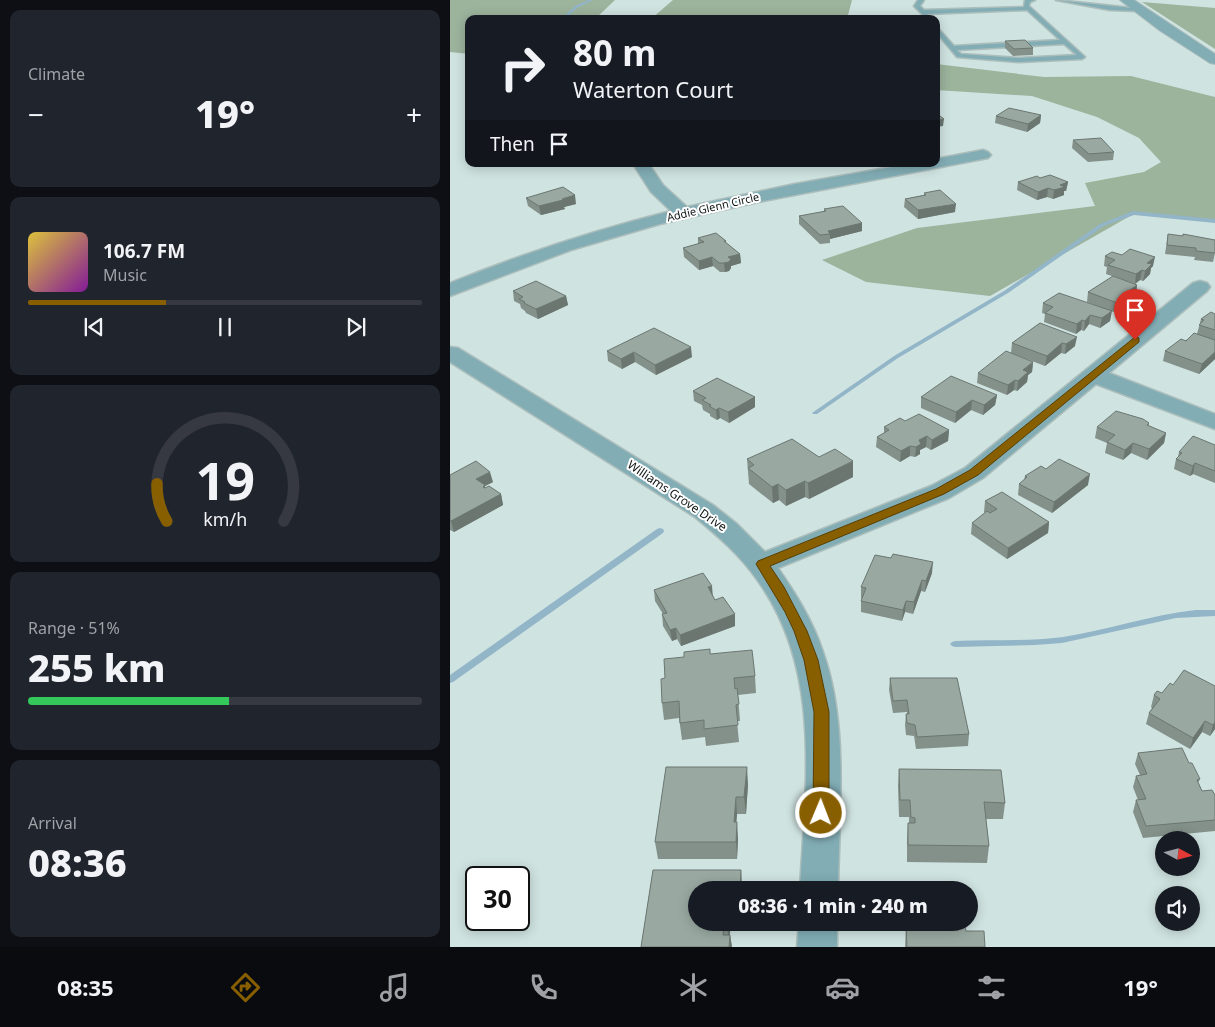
<!DOCTYPE html>
<meta charset="utf-8">
<style>
:root{--surface:#171b24;--page:#20242c;--text:#f1f3f6;--muted:#9ea1a6;--line:#363941;--accent:#885f00}
body{margin:0;font-family:"Noto Sans",sans-serif;background:var(--page);color:var(--text);height:100vh;display:flex;flex-direction:column;font-size:19px;white-space:nowrap}
*{box-sizing:border-box;margin:0}
p{font-size:16px;color:var(--muted)}
.icon{flex:none;width:28px;height:28px;fill:none;stroke:currentColor;stroke-width:2;stroke-linecap:round;stroke-linejoin:round}
.map{position:relative;flex:1;overflow:hidden}
.drawer{display:flex;flex-direction:column;gap:10px;padding:10px;background:#0d0f14;width:450px}
.drawer>*{flex:none}
.banner{position:absolute;left:15px;top:15px;width:475px;height:152px;border-radius:10px;box-shadow:0 2px 12px #0003;background:#171b24;color:var(--text);overflow:hidden}
.needle{width:32px;rotate:97deg}
.tools{position:absolute;left:705px;top:831px;display:grid;gap:10px}
.tools a{display:grid;place-items:center;width:45px;height:45px;border-radius:50%;background:var(--surface);box-shadow:0 2px 12px #0003;font-size:25px}
.speed{position:absolute;left:15px;top:866px;display:flex;gap:10px;font-size:25px;font-weight:700;text-align:center}
.speed>*{display:grid;place-content:center;width:65px;height:65px;border-radius:50%;background:var(--surface);box-shadow:0 2px 12px #0003;line-height:1}
.speed .limit{border:2px solid #111;border-radius:8px;background:#fff;color:#111}
.pin{position:absolute;display:grid;place-items:center;width:42px;height:42px;color:#fff;margin:-51px -21px;border-radius:50% 50% 50% 0;rotate:-45deg;box-shadow:0 0 5px #0007}
.pin .icon{rotate:45deg}
.me{position:absolute;width:55px;margin:-28px;rotate:1deg;stroke-linejoin:round;filter:drop-shadow(0 0 4px #0008)}
.turn{display:flex;align-items:center;gap:18px;height:105px;padding:0 25px;font-size:22px}
.turn .icon{width:65px;height:65px;stroke-width:2.5}
.turn b{display:block;font-size:35px;line-height:42px}
.then{display:flex;align-items:center;height:48px;padding:0 25px;background:#0003;gap:10px;font-size:19px}
.big{font-size:38px;font-weight:800;line-height:1.1}
.drawer .widget{flex:1;display:flex;flex-direction:column;justify-content:center;gap:8px;min-width:0;padding:0 18px;border-radius:10px;background:var(--page)}
.drawer .dial{align-items:center;gap:0}
.dial svg{height:130px;overflow:visible;fill:none;stroke:var(--line);stroke-width:7;stroke-linecap:round;text-anchor:middle}
.dial text{fill:var(--text);stroke:none}
.song{display:flex;align-items:center;gap:15px}
.cover{width:60px;height:60px;border-radius:8px;background:linear-gradient(135deg,hsl(50 70% 55%),hsl(290 70% 35%))}
.played{height:5px;border-radius:2px;background:linear-gradient(90deg,var(--accent) 35%,var(--line) 35%)}
.keys{display:flex;justify-content:space-around;direction:ltr}
.heat{display:flex;justify-content:space-between;align-items:center;font-size:28px;direction:ltr}
.charge{height:8px;border-radius:4px;background:linear-gradient(90deg,#34c759 51%,var(--line) 0)}
.trip{position:absolute;left:238px;top:881px;width:290px;height:50px;border-radius:25px;background:var(--surface);box-shadow:0 2px 12px #0003;font-weight:800;line-height:50px;text-align:center}
.menu{display:flex;height:80px;justify-content:space-around;align-items:center;background:#090b0e;color:var(--muted)}
.menu .icon{width:35px;height:35px}
.menu .current{color:var(--accent)}
.menu b{font-size:22px;color:var(--text)}
main{display:flex;flex:1;min-height:0}
.map>svg:first-child{display:block}
</style>
<main>
<section class="drawer">
<div class="widget"><p>Climate</p>
<div class="heat"><a>−</a><b class="big">19°</b><a>+</a></div>
</div>
<div class="widget">
<div class="song"><i class="cover"></i><div><b>106.7 FM</b><p>Music</p></div></div>
<div class="played"></div>
<div class="keys"><svg class="icon" aria-label="previous" viewBox="0 0 24 24"><path d="M18 5L8 12l10 7zM5 5v14"/></svg><svg class="icon" aria-label="pause" viewBox="0 0 24 24"><path d="M8 5v14M16 5v14"/></svg><svg class="icon" aria-label="next" viewBox="0 0 24 24"><path d="M6 5l10 7-10 7zM19 5v14"/></svg></div>
</div>
<div class="widget dial"><svg viewBox="0 0 100 80">
<path d="M14 69A42 42 0 1 1 86 69"/>
<path d="M14 69A42 42 0 0 1 8 46" stroke="#885f00"/>
<text x="50" y="56" font-size="32" font-weight="700">19</text>
<text x="50" y="72" font-size="11">km/h</text>
</svg></div>
<div class="widget"><p>Range · 51%</p><b class="big">255 km</b><div class="charge"></div></div>
<div class="widget"><p>Arrival</p><b class="big">08:36</b></div>
</section>
<div class="map">
<svg width="765" height="947" viewBox="0 0 765 947">
<rect width="100%" height="100%" fill="#cfe3e1"/>
<path fill="#9cb39c" d="M0 0H165L145 19H19V54L0 52Z
M223 0H402L397 19H201Z
M692 2 765 8V49Z
M486 64 594 77 681 76 765 97V222L687 212 540 296 416 282 372 260 467 228 645 206 635 183 694 172 711 162 689 138 647 117 582 96 486 90Z"/>
<g fill="none" stroke-linecap="round" stroke-linejoin="round">
<path fill="#93b5c8" fill-rule="evenodd" d="M138 0H143L127 8 115 19H111L125 6Z
M683 211 765 219V223L684 215 654 226 558 293 448 358 367 414H363L362 413 444 356 554 291 650 224Z
M210 528 213 529 214 531 213 533 3 682 0 683V675L207 529Z
M746 610H765V616L726 618 612 643 585 645 505 647 502 646 500 644 502 642 505 641C541 639 578 642 613 637 658 630 700 615 746 610Z"/>
<defs>
<path id="service" d="M468 0H474L470 6 474 10 574 7 575 0H585L580 2 579 6 635 57 632 59 569 62 507 57 486 32V26L504 46 610 40 577 10 477 14 480 17 477 19 464 6ZM614 44 627 55 569 58 511 54 507 50Z
M606 0 691 9 688 11 660 10Z"/>
<path id="minor" d="M533 150 538 152 541 155 538 158 308 202 210 224 121 250 0 296V283C72 254 146 230 221 211L201 192 183 164H199L213 185 237 207 345 184 459 164H486V159Z
M750 281 757 283 760 287 757 291 659 373 765 414V429L646 384 533 478 499 498 328 568C346 594 363 621 373 652 399 724 389 814 388 890H350C355 786 373 672 308 581 291 556 268 536 245 517L0 362V347L8 348 263 505 287 524 315 552 481 486 515 468 743 283Z
M349 922H387V947H347Z"/>
<path id="tertiary" d="M670 0H684L765 54V64L760 63 709 30Z"/>
</defs>
<use href="#service" stroke="#acbebc" stroke-width="3"/>
<use href="#minor" stroke="#acbebc" stroke-width="3"/>
<use href="#tertiary" stroke="#acbebc" stroke-width="2"/>
<use href="#service" fill="#82adb5" fill-rule="evenodd"/>
<use href="#minor" fill="#82adb5" fill-rule="evenodd"/>
<use href="#tertiary" fill="#82adb5" fill-rule="evenodd"/>
</g>
<path fill="#84918a" d="M555 41 583 48V55L563 56 555 48Z
M591 115 590 123 577 132 545 123 546 116Z
M623 140 664 152 663 160 638 162 622 148Z
M590 178 618 182 616 191H614V195L603 199 597 197 587 200 567 190 568 182Z
M474 193 505 212 468 219 454 207 455 199 474 195Z
M76 198 126 204 114 207 115 209 91 215 78 206Z
M374 209 412 223V231L380 239V243L370 244 349 224V216L374 212Z
M718 234 765 253 763 262 744 260 745 257 715 254Z
M248 238 276 241V243L290 254 291 263 281 266V268L279 271 275 272H270L263 266 249 270 234 257 233 248 248 244Z
M655 256 703 266 701 268 700 274 693 281 690 280 685 284 656 274 657 267 654 266Z
M687 285 686 294 682 297 681 302 678 305V307L668 314 661 311 660 321 650 328 639 324 634 331 631 330 626 334 594 322 595 314 592 313 593 303 655 309 637 302 638 292Z
M63 291 116 296 118 305 88 319 76 313 75 311 71 308 70 304 64 301Z
M765 314V359L749 374 713 361 715 351 747 334 751 319Z
M590 323 625 346 615 354 611 353 595 366 561 353 562 343Z
M157 351 242 357 206 375 185 362 172 369 158 361Z
M583 362 582 372 578 375 577 382 567 391 564 390 557 395 527 383 528 373Z
M243 391 305 397V407L279 423 270 418 267 420 260 416V414L253 410 252 405 244 401Z
M547 395 545 405 533 415 521 410 505 423 471 408V397Z
M455 421 499 430 498 441 481 450 476 447 470 450V454L465 457 460 456 450 462 426 447 427 437 434 433V427Z
M699 423V426L716 433 714 443 697 460 681 453 673 460 655 453 657 443 645 438 647 427Z
M765 445V483L743 474 740 476 724 469 726 459 728 457 729 452Z
M369 457 403 477 359 499 355 497 336 506 329 500 323 503 299 484 297 459Z
M596 469 638 485 602 513 568 495 569 484 574 480 575 476Z
M0 475 43 482 35 486V488L51 494 53 505 4 532 0 530Z
M535 501 599 522 598 533 557 559 521 534 522 523 535 513 534 512Z
M482 573 475 592 471 591 463 614 455 612 452 621 411 612V601L412 598H411V587Z
M204 590 262 596 265 600 285 614V626L231 646 227 639 222 641 213 626 212 614H213L205 601Z
M260 654 305 676 306 693 288 695 290 721H287L289 742 256 746 255 737 232 740 229 718 214 720 212 703 215 678Z
M440 678 519 734 518 746 466 749 464 736 456 735 455 725 456 714H457V712L443 713 439 690Z
M723 685 765 686V729L760 736 752 732 740 749 696 724 699 713 702 708 701 707 704 695 712 693Z
M688 753 739 763 750 779 748 783 752 791 765 795V831L693 838 683 812 686 800H688L683 787 686 776 690 775 685 764Z
M449 769 555 803 553 819H536L539 846 537 863 457 862V839L458 823H459V817H449L448 786Z
M298 784 296 814H287L286 822 288 839 287 859H208L205 842Z
M203 870H291L292 890H246V922H281L280 935 282 947H191Z
M456 926 516 931 535 947H455Z"/>
<path fill="#6b7671" d="M591 115 590 123 577 132 578 124Z
M494 119 493 126 486 127V120Z
M274 164H290L274 166Z
M302 164H317L302 167Z
M618 182 616 191H614V195L603 199 604 190 610 185Z
M598 188 597 197 587 200 588 192Z
M125 195 126 204 114 207 115 209 91 215 89 206Z
M506 204 505 212 468 219V210Z
M412 223V231L380 239V234L378 231Z
M290 254 291 263 281 266V268L279 271 275 272 274 263 278 257Z
M262 257 263 266 249 270V261Z
M705 257 703 266 701 268 700 274 693 281 697 263Z
M692 270 690 280 685 284 686 274Z
M687 285 686 294 682 297 681 302 678 305V307L668 314 670 304 679 291Z
M116 296 118 305 88 319 86 309Z
M662 311 660 321 650 328 652 318Z
M640 315 639 324 634 331 635 321Z
M632 320 631 330 626 334 627 324Z
M627 337 625 346 615 354 616 344Z
M612 343 611 353 595 366 597 356Z
M241 347 242 357 206 375 205 365Z
M184 352 185 362 172 369 171 359Z
M765 352V359L749 374 752 364Z
M583 362 582 372 578 375 577 382 567 391 568 381 573 370Z
M565 380 564 390 557 395 558 385Z
M547 395 545 405 533 415 534 405Z
M305 397V407L279 423 278 412Z
M522 400 521 410 505 423 506 412Z
M269 408 270 418 267 420 266 410Z
M499 430 498 441 481 450 482 440Z
M716 433 714 443 697 460 699 449Z
M477 436 476 447 470 450V454L465 457 466 447 469 440Z
M683 443 681 453 673 460 675 450Z
M460 446V456L450 462 451 451Z
M403 461V477L359 499 358 483Z
M745 463 743 474 740 476 743 466Z
M40 472 43 482 35 486 37 496 26 479Z
M640 474 638 485 602 513 604 502Z
M355 481V497L336 506V490Z
M328 484 329 500 323 503 322 487Z
M51 494 53 505 4 532 1 521Z
M599 522 598 533 557 559 558 548Z
M483 562 482 573 475 592 476 581Z
M472 580 471 591 463 614 464 602Z
M262 586 263 598 258 587Z
M456 601 455 612 452 621 453 610Z
M285 614V626L231 646 230 635Z
M226 628 227 639 222 641 220 630Z
M755 721 752 732 740 749 743 738Z
M765 722V729L760 736 763 725Z
M297 767 298 784 296 814 294 797Z
M286 797 287 814 285 839 284 822Z
M287 822 288 839 287 859 286 842Z
M291 870 292 890H290Z
M278 922H281L279 941 277 925Z
M280 935 282 947H279Z"/>
<path fill="#99a9a1" stroke="#6b7671" d="M575 40 583 48 564 49 555 41Z
M559 108 591 115 578 124 546 116Z
M486 113 494 119 486 120Z
M651 138 664 152 639 154 623 140Z
M600 175 618 182 610 185 615 187 604 190 598 188 588 192 568 182 587 176 590 178Z
M113 187 125 195 112 199 113 200 89 206 76 198Z
M490 190 506 204 468 210 455 199 476 195 474 193Z
M393 206 412 223 378 231 380 234 370 235 349 216 376 211 374 209Z
M266 233 276 241H274L290 254 278 257 281 259 279 262 274 263H269L262 257 249 261 233 248 254 242 248 238Z
M718 234 733 236V234L765 240V253L746 251V248L717 245Z
M680 249 705 257 697 263 702 264 695 271 692 270 686 274 658 265 665 260 655 256 662 252 672 255Z
M663 276 687 285 679 291 683 293 678 296 679 297 670 304 638 292Z
M86 281 116 296 86 309 74 303 75 302 69 299 73 297 63 291Z
M609 293 662 311 652 318 640 315 635 321 632 320 627 324 595 313 603 307 593 303Z
M761 312 765 314V330L749 325 754 320 751 319Z
M590 323 627 337 616 344 612 343 597 356 562 343Z
M204 328 241 347 205 365 184 352 171 359 157 351Z
M744 333 765 340V352L752 364 715 351 731 339 736 341Z
M556 351 583 362 573 370 578 372 568 381 565 380 558 385 528 373Z
M501 376 547 395 534 405 522 400 506 412 471 397Z
M267 378 305 397 278 412 269 408 266 410 259 406 261 405 252 400 256 398 243 391Z
M666 411 693 419 699 423 697 425 716 433 699 449 683 443 675 450 657 442 665 435 647 427Z
M469 414 499 430 482 440 477 436 469 440 471 444 466 447 460 446 451 451 427 437 439 430 434 427 450 418 455 421Z
M743 436 765 445V471L745 463 743 466 726 459 732 453 729 452Z
M342 439 369 457 385 449 403 461 358 483 355 481 336 490 328 484 322 487 298 468 304 465 297 459Z
M609 459 640 474 604 502 569 484 577 477 575 476 591 466 596 469Z
M26 461 40 472 26 479 35 485 33 487 35 488 39 486 51 494 1 521H0V475Z
M552 492 599 522 558 548 522 523 537 511 540 513 547 509 535 501Z
M443 554 483 562 476 581 472 580 464 602 456 601 453 610 411 601 416 588 411 587 425 555 441 558Z
M253 573 262 586 258 587 265 600 273 597 285 614 230 635 226 628 220 630 212 614 217 613 204 590Z
M260 649V654L302 650 305 676 284 678 285 689 287 688 289 704 286 705 288 725 254 729V720L230 723 229 701 212 703 211 679 215 678 214 659 234 657V652Z
M734 670 765 686V722L763 725 755 721 743 738 699 713 710 699 704 695 707 691 712 693 720 683 723 685Z
M440 678H507L519 734 467 737 465 725 457 723 456 714H459L457 700 443 701Z
M732 748 739 763H742L750 779 747 780 752 791 762 790 765 795V820L696 826 686 800 696 799 686 776 697 774 688 753Z
M216 767H297L294 797H286L284 822H287L286 842H205Z
M449 769 551 770 555 803 534 802 539 846 458 845V823H465V818L461 817 460 800H450Z
M203 870H291L290 890H246V922H278L277 925H274L273 935H280L279 947H191Z
M456 926 515 927 516 931H534L535 947H457Z"/>
<path fill="#885f00" stroke="#583e00" d="M685 337 689 338V342L528 475 494 494 320 566 334 587 357 631 368 660 379 712V813L377 818 371 819 365 818 363 813 364 712 354 660 344 631 335 612 306 564 308 561 486 489 520 470Z"/>
<g text-anchor="middle" stroke-width="4" stroke-linejoin="round" paint-order="stroke">
<g font-size="11" fill="#0f1615" stroke="#fff">
<text transform="translate(263 207) rotate(-13)" y="4">Addie Glenn Circle</text>
</g>
<g font-size="12" fill="#0f1615" stroke="#fff">
<text transform="translate(227 496) rotate(34)" y="4">Williams Grove Drive</text>
</g>
</g>
</svg>
<div class="tools">
<a><svg class="needle" viewBox="-14 -14 28 28"><path d="M0-13l5 13h-10z" fill="#e53935"/><path d="M0 13l5-13h-10z" fill="#9ea1a6"/></svg></a>
<a><svg class="icon" aria-label="sound" viewBox="0 0 24 24"><path d="M4 9h4l5-4v14l-5-4H4zM17 9q2 3 0 6"/></svg></a>
</div>
<div class="speed"><div class="limit">30</div></div>
<div class="pin" style="left:685px;top:340px;background:#d93025"><svg class="icon" aria-label="arrive" viewBox="0 0 24 24"><path d="M6 21V4h12l-3 4 3 4H6"/></svg></div>
<svg class="me" style="left:371px;top:813px" viewBox="-20 -20 40 40"><circle r="17" fill="#885f00" stroke="#fff" stroke-width="3"/><path d="M0-11L8 9 0 5-8 9z" fill="#fff"/></svg>
<div class="trip">08:36 · 1 min · 240 m</div>
<div class="banner">
<div class="turn"><svg class="icon" aria-label="right" viewBox="0 0 24 24"><path d="M7 20v-9h11M14 6l5 5-5 5"/></svg><div><b>80 m</b>Waterton Court</div></div>
<div class="then">Then<svg class="icon" aria-label="arrive" viewBox="0 0 24 24"><path d="M6 21V4h12l-3 4 3 4H6"/></svg></div>
</div>
</div>
</main>
<nav class="menu">
<b>08:35</b>
<svg class="icon current" aria-label="directions" viewBox="0 0 24 24"><path d="M12 3l9 9-9 9-9-9zM9 14v-3h6M13 9l2 2-2 2"/></svg>
<svg class="icon" aria-label="music" viewBox="0 0 24 24"><path d="M9 18V5l10-2v13"/><circle cx="6" cy="18" r="3"/><circle cx="16" cy="16" r="3"/></svg>
<svg class="icon" aria-label="phone" viewBox="0 0 24 24"><path d="M5 4h4l2 5-3 2q2 4 5 5l2-3 5 2v4C11 20 4 13 5 4z"/></svg>
<svg class="icon" aria-label="climate" viewBox="0 0 24 24"><path d="M12 3v18M4 7l16 10M4 17L20 7"/></svg>
<svg class="icon" aria-label="car" viewBox="0 0 24 24"><path d="M5 17H2v-5l4-1 3-4h7l3 4 3 1v5h-3M9 17h6M6 11h13"/><circle cx="7" cy="17" r="2"/><circle cx="17" cy="17" r="2"/></svg>
<svg class="icon" aria-label="filters" viewBox="0 0 24 24"><path d="M4 7h16M4 17h16"/><circle cx="9" cy="7" r="2"/><circle cx="15" cy="17" r="2"/></svg>
<b>19°</b>
</nav>
